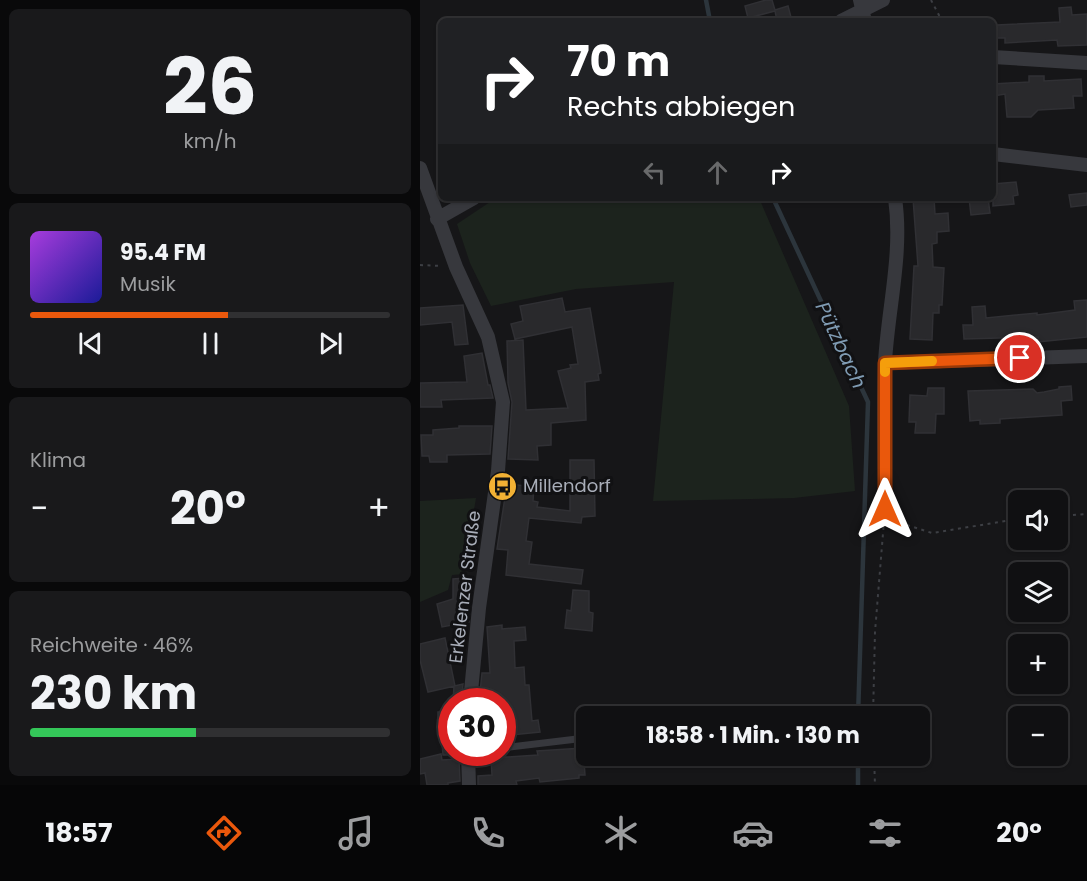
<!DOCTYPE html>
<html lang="de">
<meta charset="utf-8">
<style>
:root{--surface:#101012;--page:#19191b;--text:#f1f3f6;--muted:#9c9d9f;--line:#303032;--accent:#ea580c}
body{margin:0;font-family:Poppins,sans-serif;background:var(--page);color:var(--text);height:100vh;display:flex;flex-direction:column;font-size:22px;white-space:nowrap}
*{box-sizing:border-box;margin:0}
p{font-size:20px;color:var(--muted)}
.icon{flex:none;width:33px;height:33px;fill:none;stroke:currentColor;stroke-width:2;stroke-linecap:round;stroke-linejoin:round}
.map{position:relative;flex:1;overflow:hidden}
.sheet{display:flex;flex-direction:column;gap:9px;padding:9px;background:#09090a;width:420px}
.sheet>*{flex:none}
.guide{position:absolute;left:18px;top:18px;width:558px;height:183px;border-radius:9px;box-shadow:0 2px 4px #0004,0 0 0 2px var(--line);background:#202124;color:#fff;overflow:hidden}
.fabs{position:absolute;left:588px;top:490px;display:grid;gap:12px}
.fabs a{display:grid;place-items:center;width:60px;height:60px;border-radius:9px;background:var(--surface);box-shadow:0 2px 4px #0004,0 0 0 2px var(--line);font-size:30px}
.speed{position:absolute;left:18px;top:688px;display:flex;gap:12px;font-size:30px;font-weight:700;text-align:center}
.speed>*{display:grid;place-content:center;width:78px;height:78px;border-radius:50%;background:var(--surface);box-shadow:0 2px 4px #0004,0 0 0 2px var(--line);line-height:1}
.speed .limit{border:9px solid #d22;background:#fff;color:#111}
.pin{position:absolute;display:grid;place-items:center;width:51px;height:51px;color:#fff;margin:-26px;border:3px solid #fff;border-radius:50%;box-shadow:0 2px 6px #0007}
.me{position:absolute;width:66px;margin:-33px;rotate:0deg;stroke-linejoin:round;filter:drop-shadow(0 0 4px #0008)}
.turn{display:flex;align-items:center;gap:21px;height:126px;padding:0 30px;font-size:27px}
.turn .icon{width:78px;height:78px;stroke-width:2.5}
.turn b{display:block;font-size:42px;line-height:51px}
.lanes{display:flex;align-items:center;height:57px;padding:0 30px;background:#0003;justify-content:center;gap:30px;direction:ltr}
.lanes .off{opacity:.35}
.big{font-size:45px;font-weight:700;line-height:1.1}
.sheet .card{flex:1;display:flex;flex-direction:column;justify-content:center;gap:9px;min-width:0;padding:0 21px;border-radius:9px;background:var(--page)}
.sheet .dial{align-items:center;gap:0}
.dial b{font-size:78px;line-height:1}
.song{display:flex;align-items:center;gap:18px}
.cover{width:72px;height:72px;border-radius:9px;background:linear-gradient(135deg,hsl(280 70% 55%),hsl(240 70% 35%))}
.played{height:6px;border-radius:3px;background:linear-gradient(90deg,var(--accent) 55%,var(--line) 55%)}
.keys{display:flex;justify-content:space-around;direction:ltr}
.heat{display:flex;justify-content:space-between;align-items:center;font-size:33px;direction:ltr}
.charge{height:9px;border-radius:4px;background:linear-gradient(90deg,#34c759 46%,var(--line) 0)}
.trip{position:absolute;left:156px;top:706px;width:354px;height:60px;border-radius:9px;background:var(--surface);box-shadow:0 2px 4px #0004,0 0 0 2px var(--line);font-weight:700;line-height:60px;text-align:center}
.menu{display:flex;height:96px;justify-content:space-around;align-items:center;background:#060607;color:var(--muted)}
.menu .icon{width:42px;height:42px}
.menu .current{color:var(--accent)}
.menu b{font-size:27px;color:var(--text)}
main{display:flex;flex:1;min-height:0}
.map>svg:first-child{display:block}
</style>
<main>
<section class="sheet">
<div class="card dial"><b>26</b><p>km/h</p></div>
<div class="card">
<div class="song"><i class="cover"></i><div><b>95.4 FM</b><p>Musik</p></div></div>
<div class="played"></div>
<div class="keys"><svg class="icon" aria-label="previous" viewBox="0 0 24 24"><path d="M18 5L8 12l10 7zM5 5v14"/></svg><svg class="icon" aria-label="pause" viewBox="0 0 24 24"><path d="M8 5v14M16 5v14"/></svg><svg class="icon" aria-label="next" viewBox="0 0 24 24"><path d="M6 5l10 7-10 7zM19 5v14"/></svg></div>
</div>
<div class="card"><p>Klima</p>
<div class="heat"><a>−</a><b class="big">20°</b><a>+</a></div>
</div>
<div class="card"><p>Reichweite · 46%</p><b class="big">230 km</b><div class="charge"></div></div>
</section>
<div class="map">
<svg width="667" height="785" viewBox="0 0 667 785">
<rect width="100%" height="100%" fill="#161618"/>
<path fill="#1c231d" d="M76 198H339L429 406 435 491 374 498 233 501 254 282 156 289 71 306 50 263 37 224Z
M56 498 43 574 32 575 28 590 0 602V501Z"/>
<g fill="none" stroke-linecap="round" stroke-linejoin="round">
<path stroke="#2c353c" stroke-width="4.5" d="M286 0 290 21
M353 198 448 402 438 717
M438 756V785"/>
</g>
<path fill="#29292c" stroke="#303034" stroke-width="1.5" d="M346 0H352L355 10 368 6 372 21H357L355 11 328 18 325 6Z
M651 7 652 15 667 14V45L638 46 637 40 585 43V38H577V25L640 22 639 8Z
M609 76H624V81L661 79 662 96H653L654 108 618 110 611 117H587L585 94 573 96V84L609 82Z
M596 182 598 195 593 196 594 204 573 206V184Z
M667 193V205L651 207 649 195Z
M493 198H514L515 214 528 213 529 231 517 232V243L512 244 513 267 524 268 522 305H519V313H513L512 340 490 339 494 266H498Z
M549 198H568L570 213 551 215Z
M142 298 145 312 170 308 181 373 178 374 179 380 165 382 166 420 131 423V445L117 446 118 460 88 459 92 402 88 383 87 341 103 340 106 410 148 408 138 371 151 368 150 365 158 364 152 327 95 339 91 324 103 321 100 306Z
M667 300V337L618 342V337L544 339 543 325H553L552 307 565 306 566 318 617 313V315L655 310 654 301Z
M43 305 48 344 35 345 32 322 0 325V308Z
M62 353 68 385H70L73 398 21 400 22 407H0V383L47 382 44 356Z
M651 386 652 400 641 401 642 415 580 419V423L560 424V420L550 421 548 391 613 389 617 393 624 392 639 389V387Z
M508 388H524V414H516L515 433H495L496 422H489L490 395 507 396Z
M39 426H72L70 454 27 455V462H10L9 456H2L1 435H13V430L39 428Z
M150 460H174L175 516 162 517 161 523 109 518 106 541 112 542 109 564 163 570 161 584 86 575 88 550 77 549 87 484 114 487 113 501 118 502 117 507 150 511Z
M45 578V584H48L49 622 22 627 17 604 33 599V579Z
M153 590 169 591V612L173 613 172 631 145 628 147 610 151 611Z
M82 625V629L105 627 106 640 94 641 95 668 104 667 105 685H109L112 721 118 720 120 732 91 735 89 722H86L85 712 82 713V702H59L62 673H70L67 627Z
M25 638 35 686 8 692 0 660V644Z
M43 684 41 702H33L34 686Z
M18 712H32V755H23L21 728 18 727Z
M163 748 165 775H159V778L120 782 119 778 96 781 97 785H58V776L72 775 71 758 118 755 117 751Z
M21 754 22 760 39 759 40 781 28 783V785H7L5 773 0 774V759Z"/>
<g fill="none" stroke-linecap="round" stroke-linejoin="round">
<path stroke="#3d3f44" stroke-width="2" stroke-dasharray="3 4.5" stroke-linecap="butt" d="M511 0 522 21
M0 265 21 266
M475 516 487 525 512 533 598 519
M638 516 667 514
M453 717 455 632 464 521
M454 756 455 785"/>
<path stroke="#37383d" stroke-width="7" d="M82 748 157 739"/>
<path stroke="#37383d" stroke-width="14" d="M440 0 445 21
M421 21 463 0
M573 57 667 63
M573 154 667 165
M0 168 36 267 68 337 83 402 78 471 59 608 50 702
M17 219 54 198
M465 363 667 356
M465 509C465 461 463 411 465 362 468 308 483 253 475 198
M48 753 49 785"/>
</g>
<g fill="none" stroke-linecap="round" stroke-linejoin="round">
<defs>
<path id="route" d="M465 509V363L600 358"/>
</defs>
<use href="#route" stroke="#983908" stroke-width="15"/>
<use href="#route" stroke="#ea580c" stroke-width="10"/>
<path stroke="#f59e0b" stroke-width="10" d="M465 372V363L512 361"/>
</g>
<defs>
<symbol id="bus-disc" viewBox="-11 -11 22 22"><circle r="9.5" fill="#f2b134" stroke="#111113"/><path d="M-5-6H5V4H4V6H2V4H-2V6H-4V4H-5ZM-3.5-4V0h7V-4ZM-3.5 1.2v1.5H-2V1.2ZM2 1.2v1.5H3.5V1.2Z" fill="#111"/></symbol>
</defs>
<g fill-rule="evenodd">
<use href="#bus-disc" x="66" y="470" width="33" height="33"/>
</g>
<g text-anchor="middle" stroke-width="6" stroke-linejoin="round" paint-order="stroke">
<g font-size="18" fill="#a8adb8" stroke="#111113" text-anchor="start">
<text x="103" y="492">Millendorf</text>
</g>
<g font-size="18" fill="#a8adb8" stroke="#111113">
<text transform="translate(45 587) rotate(-83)" y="6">Erkelenzer Straße</text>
</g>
<g font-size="20" font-style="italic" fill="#7f9bb3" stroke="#111113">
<text transform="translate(421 345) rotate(65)" y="7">Pützbach</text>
</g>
</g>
</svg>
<div class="fabs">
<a><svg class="icon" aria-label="sound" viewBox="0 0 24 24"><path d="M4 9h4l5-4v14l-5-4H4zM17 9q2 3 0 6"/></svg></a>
<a><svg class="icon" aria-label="layers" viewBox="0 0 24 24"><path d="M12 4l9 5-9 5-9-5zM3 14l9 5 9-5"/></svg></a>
<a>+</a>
<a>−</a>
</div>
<div class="speed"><div class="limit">30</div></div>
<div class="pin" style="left:600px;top:358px;background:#d93025"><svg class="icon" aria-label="arrive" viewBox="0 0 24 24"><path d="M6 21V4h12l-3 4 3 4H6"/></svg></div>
<svg class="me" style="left:465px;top:509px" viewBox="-20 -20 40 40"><path d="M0-17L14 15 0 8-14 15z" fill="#ea580c" stroke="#fff" stroke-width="4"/></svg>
<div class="trip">18:58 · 1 Min. · 130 m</div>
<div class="guide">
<div class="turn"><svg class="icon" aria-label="right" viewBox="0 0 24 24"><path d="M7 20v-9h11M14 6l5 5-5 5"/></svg><div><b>70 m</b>Rechts abbiegen</div></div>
<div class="lanes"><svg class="icon off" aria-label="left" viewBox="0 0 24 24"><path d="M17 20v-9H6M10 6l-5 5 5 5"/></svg><svg class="icon off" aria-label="ahead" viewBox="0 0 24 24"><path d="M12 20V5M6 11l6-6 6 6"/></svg><svg class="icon" aria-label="right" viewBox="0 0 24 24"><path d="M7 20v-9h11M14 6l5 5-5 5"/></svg></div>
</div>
</div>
</main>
<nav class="menu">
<b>18:57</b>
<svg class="icon current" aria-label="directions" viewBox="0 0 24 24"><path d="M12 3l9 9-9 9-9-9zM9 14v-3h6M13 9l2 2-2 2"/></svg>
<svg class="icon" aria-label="music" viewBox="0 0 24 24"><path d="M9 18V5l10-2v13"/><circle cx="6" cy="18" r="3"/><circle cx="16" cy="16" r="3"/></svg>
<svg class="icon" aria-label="phone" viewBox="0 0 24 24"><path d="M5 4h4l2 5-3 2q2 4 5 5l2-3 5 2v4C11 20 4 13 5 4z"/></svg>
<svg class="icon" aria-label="climate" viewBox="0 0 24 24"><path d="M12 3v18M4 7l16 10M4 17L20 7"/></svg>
<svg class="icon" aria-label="car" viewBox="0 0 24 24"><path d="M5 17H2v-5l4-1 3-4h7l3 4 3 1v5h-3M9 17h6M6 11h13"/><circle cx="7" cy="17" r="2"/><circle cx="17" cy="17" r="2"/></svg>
<svg class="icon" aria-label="filters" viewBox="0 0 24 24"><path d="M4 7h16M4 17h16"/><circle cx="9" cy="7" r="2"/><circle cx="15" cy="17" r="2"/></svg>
<b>20°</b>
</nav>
